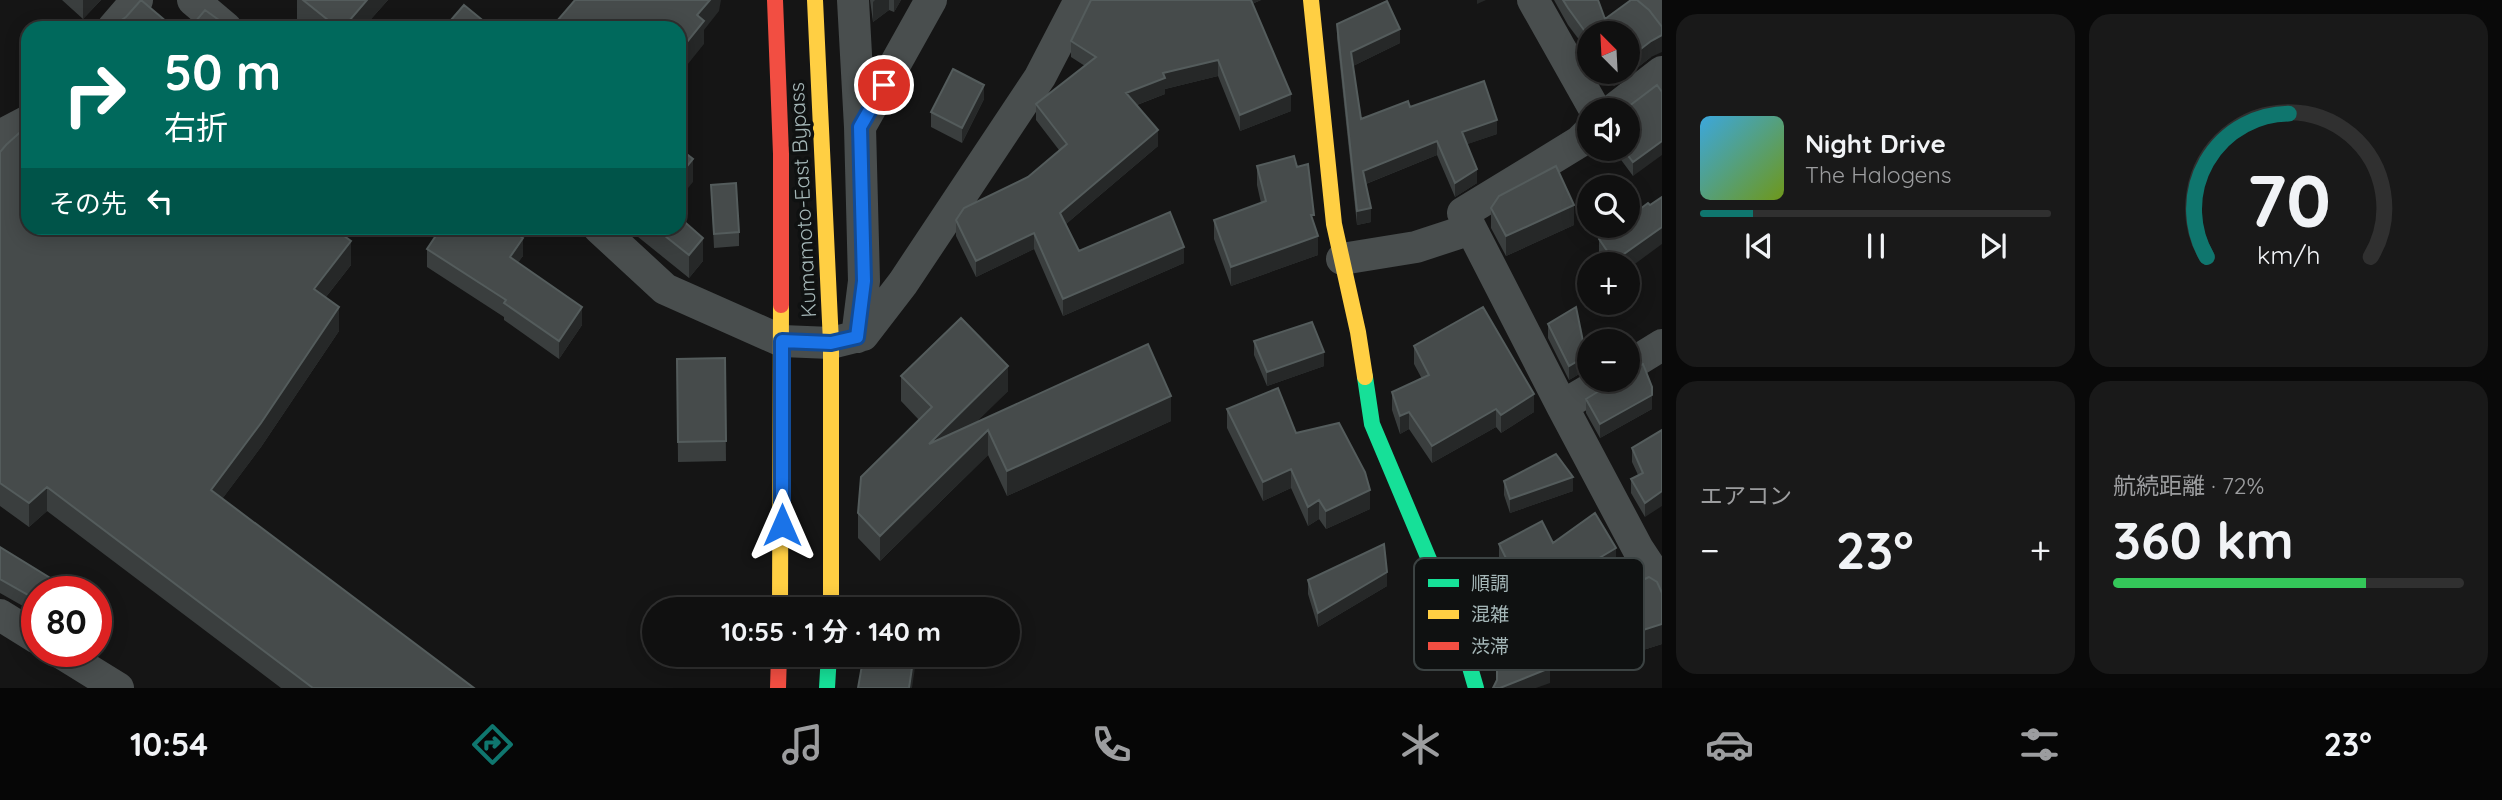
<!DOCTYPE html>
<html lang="ja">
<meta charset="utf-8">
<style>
:root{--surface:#101010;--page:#191919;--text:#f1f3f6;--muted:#9c9d9f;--line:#303030;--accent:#0f766e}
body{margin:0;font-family:Quicksand,"Noto Sans JP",sans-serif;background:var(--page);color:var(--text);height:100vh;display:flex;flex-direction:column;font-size:26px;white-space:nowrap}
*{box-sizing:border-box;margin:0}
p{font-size:23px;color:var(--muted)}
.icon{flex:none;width:38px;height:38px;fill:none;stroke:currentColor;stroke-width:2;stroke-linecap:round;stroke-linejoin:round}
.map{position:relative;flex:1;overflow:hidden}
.sheet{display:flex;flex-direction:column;gap:14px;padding:14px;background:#090909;width:840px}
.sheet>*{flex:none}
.banner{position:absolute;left:21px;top:21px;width:665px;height:214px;border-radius:21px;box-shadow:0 4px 18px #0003,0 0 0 2px var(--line);background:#00695c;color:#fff;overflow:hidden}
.needle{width:46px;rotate:336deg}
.fabs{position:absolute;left:1577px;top:21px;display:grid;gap:14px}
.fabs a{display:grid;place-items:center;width:63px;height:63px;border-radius:50%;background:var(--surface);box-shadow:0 4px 18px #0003,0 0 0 2px var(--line);font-size:35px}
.speed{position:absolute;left:21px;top:576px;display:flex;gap:14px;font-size:35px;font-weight:700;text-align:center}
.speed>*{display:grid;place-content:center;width:91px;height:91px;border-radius:50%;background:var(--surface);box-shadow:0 4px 18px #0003,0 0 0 2px var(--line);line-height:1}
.speed .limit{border:10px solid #d22;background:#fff;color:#111}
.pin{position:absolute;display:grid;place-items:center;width:60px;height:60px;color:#fff;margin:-30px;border:4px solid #fff;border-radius:50%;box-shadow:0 2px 7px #0007}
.me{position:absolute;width:77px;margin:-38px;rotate:0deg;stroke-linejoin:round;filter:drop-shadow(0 0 5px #0008)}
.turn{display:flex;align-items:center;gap:24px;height:147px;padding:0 28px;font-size:32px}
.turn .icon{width:91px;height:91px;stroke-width:2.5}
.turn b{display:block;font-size:49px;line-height:60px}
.then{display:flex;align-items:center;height:66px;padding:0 28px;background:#0003;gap:14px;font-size:26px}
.big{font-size:52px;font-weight:700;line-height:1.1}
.sheet .tile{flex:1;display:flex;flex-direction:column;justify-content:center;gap:10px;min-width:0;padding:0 24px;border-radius:21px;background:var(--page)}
.sheet .dial{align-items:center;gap:0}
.dial svg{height:182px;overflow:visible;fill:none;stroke:var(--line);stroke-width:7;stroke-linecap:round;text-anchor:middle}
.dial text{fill:var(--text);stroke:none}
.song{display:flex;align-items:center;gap:21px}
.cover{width:84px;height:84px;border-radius:10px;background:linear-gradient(135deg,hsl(200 70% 55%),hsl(80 70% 35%))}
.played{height:7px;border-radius:4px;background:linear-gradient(90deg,var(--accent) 15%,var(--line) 15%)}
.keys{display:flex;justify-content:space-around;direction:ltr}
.heat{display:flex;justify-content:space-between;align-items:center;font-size:38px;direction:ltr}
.charge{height:10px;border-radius:5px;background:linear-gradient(90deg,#34c759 72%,var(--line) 0)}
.sheet .tiles{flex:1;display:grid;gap:14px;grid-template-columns:repeat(2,1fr)}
.trip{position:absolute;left:642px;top:597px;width:378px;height:70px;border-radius:35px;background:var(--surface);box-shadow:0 4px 18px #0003,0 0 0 2px var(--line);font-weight:700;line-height:70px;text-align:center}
.tab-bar{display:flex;height:112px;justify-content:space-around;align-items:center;background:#060606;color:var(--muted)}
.tab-bar .icon{width:49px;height:49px}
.tab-bar .active{color:var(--accent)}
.tab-bar b{font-size:32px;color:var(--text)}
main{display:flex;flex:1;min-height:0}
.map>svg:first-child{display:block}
</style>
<main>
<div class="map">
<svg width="1662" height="688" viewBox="0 0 1662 688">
<rect width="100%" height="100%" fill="#151515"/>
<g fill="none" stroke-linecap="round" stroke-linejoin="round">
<path stroke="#494e4e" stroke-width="32" d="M193 0 226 28
M853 0 860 127
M1533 0 1595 110
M1646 0 1662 13
M113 28 137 0
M1613 110 1662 72
M0 136 28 121
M599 228 665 289 782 341 831 343 863 335 903 283 1040 77 1080 0
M1342 259 1416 247 1471 229
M857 337 864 281 860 127 931 0
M1628 366 1662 345
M1606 380 1562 406 1638 549 1662 585
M1562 406 1463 213 1579 142 1589 132
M0 615 37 638
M58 651 118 688"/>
<path stroke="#16e098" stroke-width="16" d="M1365 377 1372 424 1460 633 1476 688
M827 688 829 654"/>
<path stroke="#ffcf43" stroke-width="16" d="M815 0 831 343V609
M1311 0 1334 224 1358 332 1365 377
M780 609 781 305"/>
<path stroke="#f24e42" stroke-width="16" d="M775 0 781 154V305
M778 688 779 654"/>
</g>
<path fill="#3a3e3e" d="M62 0H101L83 19Z
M297 0H388L363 28H308L297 19Z
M870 0H901L894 12 889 10 873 22Z
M1091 0H1261L1252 4 1291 111 1240 131 1218 76 1165 89V94L1137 105 1158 146 1066 224 1079 251 1184 263 1063 316 1034 249 976 277 956 236V220L1028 177 1059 150 1036 120V104L1085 66 1071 57V41Z
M1554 0H1598L1605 19 1651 57 1614 86 1603 72H1628L1589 33V53L1568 25Z
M1337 24 1400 43 1353 66 1361 119 1410 107 1497 134 1467 144 1477 183 1455 197 1437 155 1366 184 1371 222 1357 225 1337 38Z
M1662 92 1633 176 1613 149H1628Z
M984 99 962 143 931 127V112Z
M0 152 351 265 326 297 339 331 261 447 222 499 474 688H281L47 511 29 527 0 506Z
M1257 166 1314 224 1318 255 1231 286 1214 239V220L1261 203 1257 185Z
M711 185 739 232V246L714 248Z
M1491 208 1574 225 1506 256 1491 228Z
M627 228H679L703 261 689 278Z
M455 230 523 256 518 262 582 325 559 359 504 320V317L427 267V249Z
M1599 239 1628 264H1604L1599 257Z
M1548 324 1586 370 1569 380 1548 338Z
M1254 341 1324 366 1267 386 1254 355Z
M1414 346 1534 412 1501 433 1496 427 1432 463 1409 429 1400 434 1392 410V392L1422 379 1414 364Z
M725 358 726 461 678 462 677 359Z
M901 376 1008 391 976 422 1171 421 1007 496 988 455 880 561 858 538V513L919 420 901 401Z
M1586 399 1652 409 1600 438 1586 413Z
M1227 409 1296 433 1370 509 1326 529 1319 519 1308 526 1291 488 1263 501 1227 428Z
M1662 430 1645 517 1631 493V479L1638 475 1632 462V448Z
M1504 481 1573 491 1510 513 1504 495Z
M1553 543 1616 567 1527 620 1499 562V544Z
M0 547 37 592V614L0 593Z
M1308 580 1387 586 1318 627 1308 594Z
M1662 593V644L1621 657 1611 640 1551 667 1542 648V628Z"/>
<path fill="#262828" d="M83 0H101L83 19Z
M367 0H388L363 28H343Z
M710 0H721L719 11 704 30V44L679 75V52L697 15Z
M875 0H889V10L873 22V2Z
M894 0H901L894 12Z
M1247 0H1261L1247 6Z
M1477 0H1486L1477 4Z
M1400 29V43L1351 67V52Z
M1662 35V52L1651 57 1614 86V72H1628V59L1651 41Z
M1218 60V76L1165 89V94L1126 109V93L1163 73Z
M984 85V99L962 143V128Z
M1291 94V111L1240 131V115Z
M1497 120V134L1462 146V132Z
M1158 130V146L1060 229V213Z
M1437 141V155L1363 185V171Z
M1662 141V155L1633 176V162Z
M693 159V182L679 199V176Z
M1477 169V183L1455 197V183Z
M1574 205V225L1506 256V236Z
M1371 208V222L1357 225V211Z
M1662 227V244L1628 269V264H1614V261Z
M1034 233V249L976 277V261Z
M1318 236V255L1231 286V267Z
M523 238V256L510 274V257Z
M703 238V261L689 278V255Z
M351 241V265L314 312V289Z
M1184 247V263L1063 316V299Z
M339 307V331L261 447 211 514V490Z
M582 307V325L559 359V341Z
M1324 352V366L1267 386V372Z
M1586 356V370L1569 380V366Z
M1008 366V391L929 469V444Z
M1534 394V412L1501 433V415Z
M1652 395V409L1600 438V424Z
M1171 396V421L1007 496V471Z
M1496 409V427L1432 463V446Z
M1409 412V429L1400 434V416Z
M988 430V455L880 561V536Z
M1291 469V488L1263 501V482Z
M1573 477V491L1510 513V499Z
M47 487V511L29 527V503Z
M1370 490V509L1326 529V511Z
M1662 491V506L1645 517V503Z
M1319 500V519L1308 526V507Z
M1616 548V567L1527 620V601Z
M1387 572V586L1318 627V613Z
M1611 620V640L1551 667V647Z
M1662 624V644L1621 657V637Z
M914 654H917L912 688H909Z
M1550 668V683L1536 688H1500Z"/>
<path fill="#464b4b" stroke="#545c5c" stroke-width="2" d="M141 0 174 28H106L111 22 120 21 126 17Z
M303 0H367L343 28H338Z
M575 0H710L697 15 704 21 679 52V28H551Z
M1091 0H1251L1291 94 1240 115 1218 60 1163 73 1165 78 1126 93 1158 130 1060 213 1079 251 1170 212 1184 247 1063 299 1034 233 976 261 956 220 964 208 1028 177 1067 144 1036 104 1096 57 1071 41Z
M1563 0H1598L1605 19 1631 0H1637L1649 10 1662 27V35L1651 41 1628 59V33H1589V37L1568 8Z
M1387 1 1400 29 1351 52 1361 119 1408 101 1410 107 1484 81 1497 120 1462 132 1477 169 1455 183 1437 141 1363 171 1371 208 1357 211 1337 24Z
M464 5 492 28H444Z
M205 10 230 28H190Z
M953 69 984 85 962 128 931 112Z
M1657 85 1662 92V141L1633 162 1623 149H1628V110H1624Z
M28 125V228H333L351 241 314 289 339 307 261 423 211 490 474 688H313L47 487 29 503 0 483V152L6 145Z
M679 148 693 159 679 176Z
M1294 156 1297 167 1308 164 1314 215H1311L1318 236 1231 267 1214 220 1266 201 1257 166Z
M1556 166 1574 205 1506 236 1491 208 1499 196Z
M736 183 739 232 714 234 711 185Z
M1662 197V227L1614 261 1599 239 1617 226H1628V218L1648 203 1650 205Z
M679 217 703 238 689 255 655 228H679Z
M441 228H451L455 230 456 228H507L523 238 510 257 582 307 559 341 504 303 506 300 427 249Z
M1483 307 1534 394 1501 415 1496 409 1432 446 1409 412 1400 416 1392 392 1429 375 1414 346Z
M1576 307 1586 356 1569 366 1548 324Z
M961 318 1008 366 929 444 1148 344 1171 396 1007 471 988 430 880 536 858 513 861 477 932 407 901 376Z
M1312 322 1324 352 1267 372 1254 341Z
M725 358 726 441 678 442 677 359Z
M1643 364 1652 387V395L1600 424 1586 399 1617 380H1628V370Z
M1278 388 1296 433 1339 423 1365 472 1370 490 1326 511 1319 500 1308 507 1291 469 1263 482 1227 409Z
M1662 430V491L1645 503 1631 479 1643 473 1632 448Z
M1556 454 1573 477 1510 499 1504 481Z
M1595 513 1616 548 1527 601 1499 544 1542 521 1553 543Z
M1384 544 1387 572 1318 613 1308 580Z
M0 547 73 592H37V600L0 579Z
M1649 577 1657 582 1662 593V624L1621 637 1611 620 1551 647 1542 628Z
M1541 647 1550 668 1500 688H1493L1497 680V670Z
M864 654H914L909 688H858Z"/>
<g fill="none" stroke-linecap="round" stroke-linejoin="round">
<defs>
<path id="route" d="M782 525V341L831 343 857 337 864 281 860 127 884 85"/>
</defs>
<use href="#route" stroke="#114b97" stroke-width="18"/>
<use href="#route" stroke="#1a73e8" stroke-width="12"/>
</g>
<g text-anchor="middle" stroke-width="7" stroke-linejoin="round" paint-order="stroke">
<g font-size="21" fill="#a5b7b8" stroke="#0f1111">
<text transform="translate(803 200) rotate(-93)" y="7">Kumamoto-East Bypass</text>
</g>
</g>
<rect x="1414" y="558" width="230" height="112" rx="10" fill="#0f1111" stroke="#3c4343" stroke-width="2"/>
<rect x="1428" y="579" width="31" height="8" fill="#16e098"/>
<rect x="1428" y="610" width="31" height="9" fill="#ffcf43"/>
<rect x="1428" y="642" width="31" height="8" fill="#f24e42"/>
<g font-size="19" fill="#a5b7b8">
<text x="1471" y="590">順調</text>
<text x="1471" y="621">混雑</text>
<text x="1471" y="653">渋滞</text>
</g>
</svg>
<div class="fabs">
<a><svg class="needle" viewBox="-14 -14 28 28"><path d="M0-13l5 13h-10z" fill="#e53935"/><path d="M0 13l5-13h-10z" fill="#9c9d9f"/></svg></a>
<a><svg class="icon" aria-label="sound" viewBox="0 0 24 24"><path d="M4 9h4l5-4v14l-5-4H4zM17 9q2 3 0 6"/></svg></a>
<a><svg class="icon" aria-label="search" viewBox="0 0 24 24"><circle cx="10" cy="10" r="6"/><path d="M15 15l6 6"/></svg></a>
<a>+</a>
<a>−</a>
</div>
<div class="speed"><div class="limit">80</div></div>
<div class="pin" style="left:884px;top:85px;background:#d93025"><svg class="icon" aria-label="arrive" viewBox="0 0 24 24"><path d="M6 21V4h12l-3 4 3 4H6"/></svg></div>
<svg class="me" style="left:782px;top:525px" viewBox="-20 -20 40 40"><path d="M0-17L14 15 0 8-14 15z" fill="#1a73e8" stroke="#fff" stroke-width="4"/></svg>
<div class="trip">10:55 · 1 分 · 140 m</div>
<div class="banner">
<div class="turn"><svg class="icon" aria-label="right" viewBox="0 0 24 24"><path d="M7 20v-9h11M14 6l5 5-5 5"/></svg><div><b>50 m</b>右折</div></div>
<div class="then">その先<svg class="icon" aria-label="left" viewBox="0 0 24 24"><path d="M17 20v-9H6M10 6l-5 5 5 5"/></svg></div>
</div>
</div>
<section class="sheet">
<div class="tiles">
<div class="tile">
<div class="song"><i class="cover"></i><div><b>Night Drive</b><p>The Halogens</p></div></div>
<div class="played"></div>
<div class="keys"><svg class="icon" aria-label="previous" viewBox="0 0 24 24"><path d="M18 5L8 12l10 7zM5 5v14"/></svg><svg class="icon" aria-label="pause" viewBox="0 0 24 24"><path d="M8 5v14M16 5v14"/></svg><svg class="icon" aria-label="next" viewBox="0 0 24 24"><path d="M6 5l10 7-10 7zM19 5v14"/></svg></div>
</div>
<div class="tile dial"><svg viewBox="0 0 100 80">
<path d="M14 69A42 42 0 1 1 86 69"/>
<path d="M14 69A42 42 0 0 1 50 6" stroke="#0f766e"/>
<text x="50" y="56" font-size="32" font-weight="700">70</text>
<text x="50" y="72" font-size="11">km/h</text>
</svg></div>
<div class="tile"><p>エアコン</p>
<div class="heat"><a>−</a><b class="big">23°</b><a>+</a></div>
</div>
<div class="tile"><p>航続距離 · 72%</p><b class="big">360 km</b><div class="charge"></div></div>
</div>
</section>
</main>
<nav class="tab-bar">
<b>10:54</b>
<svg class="icon active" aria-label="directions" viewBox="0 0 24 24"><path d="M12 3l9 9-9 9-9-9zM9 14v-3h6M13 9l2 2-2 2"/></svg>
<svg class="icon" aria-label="music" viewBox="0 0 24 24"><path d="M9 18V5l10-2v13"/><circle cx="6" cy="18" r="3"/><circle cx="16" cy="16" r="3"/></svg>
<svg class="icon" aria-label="phone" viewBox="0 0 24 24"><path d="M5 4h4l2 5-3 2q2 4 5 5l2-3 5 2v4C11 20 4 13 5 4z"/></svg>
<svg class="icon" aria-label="climate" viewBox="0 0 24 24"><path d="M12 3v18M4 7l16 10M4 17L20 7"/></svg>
<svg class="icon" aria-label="car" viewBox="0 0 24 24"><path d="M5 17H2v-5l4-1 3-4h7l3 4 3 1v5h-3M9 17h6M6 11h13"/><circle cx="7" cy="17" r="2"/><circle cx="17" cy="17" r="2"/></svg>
<svg class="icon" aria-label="filters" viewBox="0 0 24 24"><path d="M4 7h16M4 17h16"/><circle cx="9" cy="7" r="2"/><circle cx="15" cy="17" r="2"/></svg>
<b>23°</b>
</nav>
